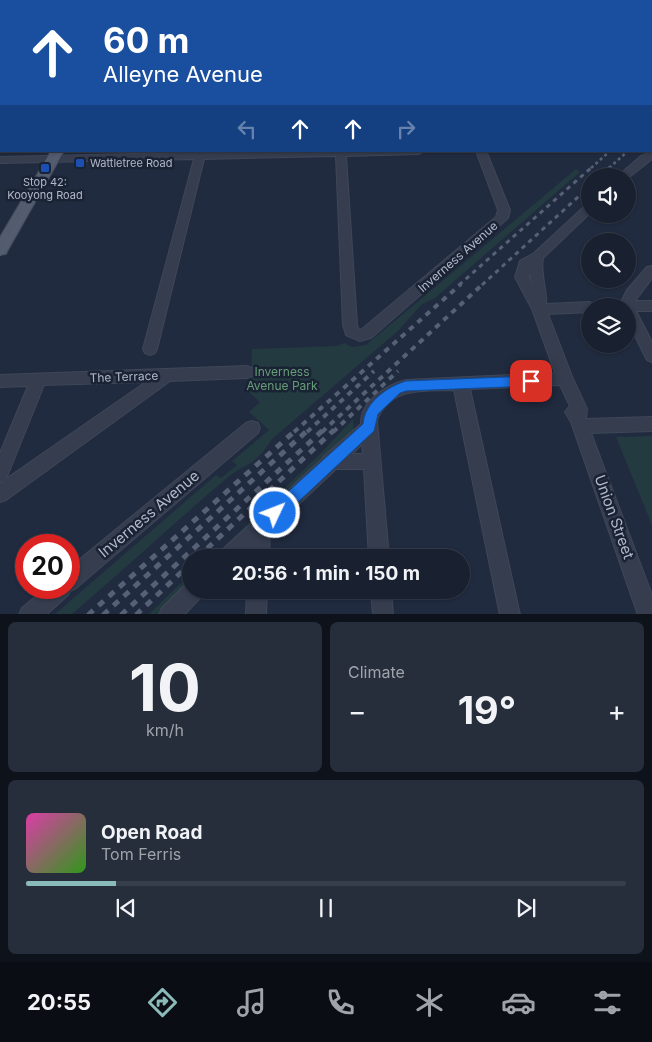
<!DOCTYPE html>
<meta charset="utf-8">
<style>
:root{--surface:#19202f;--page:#262d3b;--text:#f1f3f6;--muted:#9fa3aa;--line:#373e4b;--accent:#8bbbb9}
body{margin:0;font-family:Inter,sans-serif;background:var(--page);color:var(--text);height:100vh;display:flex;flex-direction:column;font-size:19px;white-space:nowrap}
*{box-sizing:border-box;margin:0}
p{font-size:16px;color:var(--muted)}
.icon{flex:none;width:28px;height:28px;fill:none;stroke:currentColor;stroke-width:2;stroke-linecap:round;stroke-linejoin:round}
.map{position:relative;height:614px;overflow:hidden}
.drawer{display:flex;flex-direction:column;gap:8px;padding:8px;background:#0e121a;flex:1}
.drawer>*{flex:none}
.hud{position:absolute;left:0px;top:0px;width:652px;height:152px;box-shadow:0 1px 4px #0004,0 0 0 1px var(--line);background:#1a4fa0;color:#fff;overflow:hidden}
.controls{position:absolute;left:581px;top:168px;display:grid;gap:10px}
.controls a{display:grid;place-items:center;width:55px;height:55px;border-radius:50%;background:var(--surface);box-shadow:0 1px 4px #0004,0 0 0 1px var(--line);font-size:25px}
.speed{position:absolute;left:15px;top:534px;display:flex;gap:10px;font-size:25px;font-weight:700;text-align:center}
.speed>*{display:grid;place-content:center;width:65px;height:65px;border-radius:50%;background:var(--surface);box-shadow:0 1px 4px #0004,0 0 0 1px var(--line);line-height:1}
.speed .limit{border:8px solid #d22;background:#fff;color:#111}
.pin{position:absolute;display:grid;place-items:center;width:42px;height:42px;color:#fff;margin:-21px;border-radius:10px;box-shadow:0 2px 8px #0006}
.me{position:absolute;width:55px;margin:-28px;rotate:47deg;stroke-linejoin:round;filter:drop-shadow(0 0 4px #0008)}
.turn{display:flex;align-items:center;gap:18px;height:105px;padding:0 20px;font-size:22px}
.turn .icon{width:65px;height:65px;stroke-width:2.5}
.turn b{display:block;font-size:35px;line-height:42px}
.lanes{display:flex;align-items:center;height:48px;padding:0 20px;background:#0003;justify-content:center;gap:25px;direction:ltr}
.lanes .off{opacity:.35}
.big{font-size:38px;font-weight:700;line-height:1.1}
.drawer .widget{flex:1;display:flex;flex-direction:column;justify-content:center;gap:8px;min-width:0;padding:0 18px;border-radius:8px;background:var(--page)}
.drawer .dial{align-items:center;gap:0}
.dial b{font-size:65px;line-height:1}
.song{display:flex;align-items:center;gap:15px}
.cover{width:60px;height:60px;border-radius:8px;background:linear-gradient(135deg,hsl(320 70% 55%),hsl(110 70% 35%))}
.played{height:5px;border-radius:2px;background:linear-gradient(90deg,var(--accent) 15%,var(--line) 15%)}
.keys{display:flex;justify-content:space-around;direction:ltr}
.heat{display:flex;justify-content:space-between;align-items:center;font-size:28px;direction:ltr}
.drawer .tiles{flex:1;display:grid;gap:8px;grid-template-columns:1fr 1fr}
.widget:last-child{grid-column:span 2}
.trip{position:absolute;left:182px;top:549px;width:288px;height:50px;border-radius:25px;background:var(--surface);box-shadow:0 1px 4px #0004,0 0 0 1px var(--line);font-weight:700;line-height:50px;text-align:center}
.tab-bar{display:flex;height:80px;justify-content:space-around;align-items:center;background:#0a0d13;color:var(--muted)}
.tab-bar .icon{width:35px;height:35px}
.tab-bar .selected{color:var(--accent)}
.tab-bar b{font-size:22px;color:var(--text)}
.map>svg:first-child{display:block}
</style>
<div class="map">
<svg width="652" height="615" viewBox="0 0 652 615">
<rect width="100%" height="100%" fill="#212b3f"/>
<path fill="#233a40" d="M576 169 580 172 435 298 421 305 399 330 271 440C267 448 259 457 252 462 245 467 238 469 232 474 178 519 126 568 72 614L54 615 216 475 221 478 237 465 232 461 269 430 249 412 260 402 250 393 252 349 337 346 344 343 352 347 366 345Z
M353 419 354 436 222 557 212 558 320 454Z
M652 436V525L616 437Z
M191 578V588L164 614 148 615 180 584Z"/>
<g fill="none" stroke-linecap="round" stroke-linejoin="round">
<defs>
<path id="minor" d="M514 0H521V1H515Z
M651 7H652V11H651Z
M0 36H1V40H0Z
M651 57H652V62H651Z
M652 80V86L651 87V81Z
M264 151H424L419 154 346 156 357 325 358 328 361 330 496 217 498 210 476 151H486L510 210 508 218 371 338 360 341 346 335 343 325 336 156 204 159 157 349 155 353 150 355 145 353 143 349 194 159 0 163V157Z
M652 152V159L628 178 618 176 641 156Z
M590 204V213L543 258C540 273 547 289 546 304L590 302 596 306H590V312L548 314 573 379 587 409 586 419 652 417V431L591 433 652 595V615H638L571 422 565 412 570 406 560 385 470 389 520 615H500L454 390C425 391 390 386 377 420L389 558H369L364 469H336L270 531 269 558H249L250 551 243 558H218L221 551 253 522 254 519 259 517 322 459 324 456 361 424C360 401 387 385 406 380L555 373 532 309 515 277 520 261 533 254 586 205ZM530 271 532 284 529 277ZM362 444 363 454H352Z
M652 266V278L635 301H652V311H636L652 342V362L647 360 628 322V306H619L627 290 647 267Z
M247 366 252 368 255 372 252 376 247 378 170 381 6 500 0 502V484L5 480 0 482V453L28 386 0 387V375ZM146 382 6 479 44 385Z
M252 421 258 423 260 428 258 433 76 588 70 591 68 595 46 615H19L22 608 46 588H69V568L246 423Z
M191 581V590H204L201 597 184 615H159L162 608 187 583Z
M247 590H267L266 615H246Z
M371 590H391L393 615H373Z"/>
<path id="major" d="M51 151H64L8 250 6 254 0 255V237Z"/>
<path id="highway" d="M0 69H1V77H0Z"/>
</defs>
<use href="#minor" stroke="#3e4758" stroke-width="2"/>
<use href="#major" stroke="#3e4758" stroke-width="2"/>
<use href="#highway" stroke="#40485a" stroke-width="2"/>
<use href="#minor" fill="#353d4f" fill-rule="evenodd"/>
<use href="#major" fill="#535c6f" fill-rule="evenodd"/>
<use href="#highway" fill="#756b51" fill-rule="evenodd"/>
<path stroke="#576176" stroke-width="1" d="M103 1 105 0
M0 256 60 151"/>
<path stroke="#576176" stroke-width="2.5" stroke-dasharray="3 3" stroke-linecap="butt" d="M591 168 610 151
M609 168 628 151"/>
<path stroke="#576176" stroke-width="3" stroke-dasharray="4.5 4.5" stroke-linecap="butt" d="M600 176 610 167
M459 285 592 167
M482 285 590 186"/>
<path stroke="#576176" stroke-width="4" stroke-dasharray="5.5 5.5" stroke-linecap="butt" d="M294 432 461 284
M307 432 374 371
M322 432 483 284
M333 432 398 371"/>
<path stroke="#576176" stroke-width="5" stroke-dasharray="7 7" stroke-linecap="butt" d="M197 558 334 430
M88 615 296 430
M103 615 308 430
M121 615 323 430
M136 615 191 563"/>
</g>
<path fill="#1a73e8" stroke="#114b97" d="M531 376 535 377 537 381 535 384 531 386 406 391 400 393 378 414 374 431 281 518 275 520 270 518 268 513 270 508 363 424C365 402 387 387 406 381Z"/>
<g fill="#1a4fb4" stroke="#1a2334" stroke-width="2">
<rect x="75" y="158" width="10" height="10" rx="2.5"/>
<rect x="40" y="163" width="10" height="10" rx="2.5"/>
</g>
<g text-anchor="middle" stroke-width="5" stroke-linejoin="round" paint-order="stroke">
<g font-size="11" fill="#b1b8ca" stroke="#1a2334" text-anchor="start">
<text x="90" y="167">Wattletree Road</text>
<text x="45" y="186" text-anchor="middle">Stop 42:<tspan x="45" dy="13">Kooyong Road</tspan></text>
</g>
<g font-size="12" fill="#b1b8ca" stroke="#1a2334">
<text transform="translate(458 257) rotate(-41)" y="4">Inverness Avenue</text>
<text transform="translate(124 377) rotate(-2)" y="4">The Terrace</text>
</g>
<g font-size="12" fill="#669d77" stroke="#1a2334">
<text x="282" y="376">Inverness<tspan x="282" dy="14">Avenue Park</tspan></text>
</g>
<g font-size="15" fill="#b1b8ca" stroke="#1a2334">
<text transform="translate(149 514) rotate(-40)" y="5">Inverness Avenue</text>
<text transform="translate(614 517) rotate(70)" y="5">Union Street</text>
</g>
</g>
</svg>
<div class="controls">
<a><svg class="icon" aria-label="sound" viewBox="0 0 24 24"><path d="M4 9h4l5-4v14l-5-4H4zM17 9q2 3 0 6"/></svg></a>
<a><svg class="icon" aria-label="search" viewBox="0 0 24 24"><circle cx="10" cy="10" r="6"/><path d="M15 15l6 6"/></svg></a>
<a><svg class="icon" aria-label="layers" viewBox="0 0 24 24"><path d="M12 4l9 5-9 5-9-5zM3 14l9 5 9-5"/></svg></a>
</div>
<div class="speed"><div class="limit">20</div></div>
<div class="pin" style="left:531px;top:381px;background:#d93025"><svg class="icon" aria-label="arrive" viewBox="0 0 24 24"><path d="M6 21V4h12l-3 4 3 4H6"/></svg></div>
<svg class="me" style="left:275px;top:513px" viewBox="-20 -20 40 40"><circle r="17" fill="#1a73e8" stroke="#fff" stroke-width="3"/><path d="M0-11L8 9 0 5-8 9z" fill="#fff"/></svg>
<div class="trip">20:56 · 1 min · 150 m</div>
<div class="hud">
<div class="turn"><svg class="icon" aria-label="ahead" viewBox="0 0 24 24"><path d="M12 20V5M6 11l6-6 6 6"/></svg><div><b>60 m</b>Alleyne Avenue</div></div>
<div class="lanes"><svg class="icon off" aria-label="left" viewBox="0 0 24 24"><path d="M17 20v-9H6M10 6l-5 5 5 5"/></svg><svg class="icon" aria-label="ahead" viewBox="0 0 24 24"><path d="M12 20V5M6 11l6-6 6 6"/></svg><svg class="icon" aria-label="ahead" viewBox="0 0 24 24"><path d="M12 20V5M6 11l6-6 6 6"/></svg><svg class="icon off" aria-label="right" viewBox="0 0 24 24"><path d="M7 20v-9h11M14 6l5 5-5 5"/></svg></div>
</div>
</div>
<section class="drawer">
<div class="tiles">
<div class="widget dial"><b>10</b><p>km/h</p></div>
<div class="widget"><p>Climate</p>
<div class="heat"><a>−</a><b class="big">19°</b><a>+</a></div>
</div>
<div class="widget">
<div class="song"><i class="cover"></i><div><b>Open Road</b><p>Tom Ferris</p></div></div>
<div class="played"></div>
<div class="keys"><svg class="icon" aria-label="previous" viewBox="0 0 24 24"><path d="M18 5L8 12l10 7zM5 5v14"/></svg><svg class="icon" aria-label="pause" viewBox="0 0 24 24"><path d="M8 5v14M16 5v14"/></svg><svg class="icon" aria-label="next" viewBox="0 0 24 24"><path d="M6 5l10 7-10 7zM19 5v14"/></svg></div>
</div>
</div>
</section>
<nav class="tab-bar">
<b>20:55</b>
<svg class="icon selected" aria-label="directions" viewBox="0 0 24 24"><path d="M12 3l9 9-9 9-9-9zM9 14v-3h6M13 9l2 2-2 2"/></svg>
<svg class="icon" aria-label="music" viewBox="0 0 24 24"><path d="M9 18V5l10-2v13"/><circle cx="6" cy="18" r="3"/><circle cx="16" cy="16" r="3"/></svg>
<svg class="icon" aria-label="phone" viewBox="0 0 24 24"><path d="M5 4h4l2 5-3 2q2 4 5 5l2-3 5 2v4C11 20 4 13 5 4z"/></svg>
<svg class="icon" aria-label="climate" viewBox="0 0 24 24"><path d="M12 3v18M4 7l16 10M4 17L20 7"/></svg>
<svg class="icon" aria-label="car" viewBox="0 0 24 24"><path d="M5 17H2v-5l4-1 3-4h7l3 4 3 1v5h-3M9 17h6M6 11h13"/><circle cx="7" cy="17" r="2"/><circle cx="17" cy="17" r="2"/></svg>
<svg class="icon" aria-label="filters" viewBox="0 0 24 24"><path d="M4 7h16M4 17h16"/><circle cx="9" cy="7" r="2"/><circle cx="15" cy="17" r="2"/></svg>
</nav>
